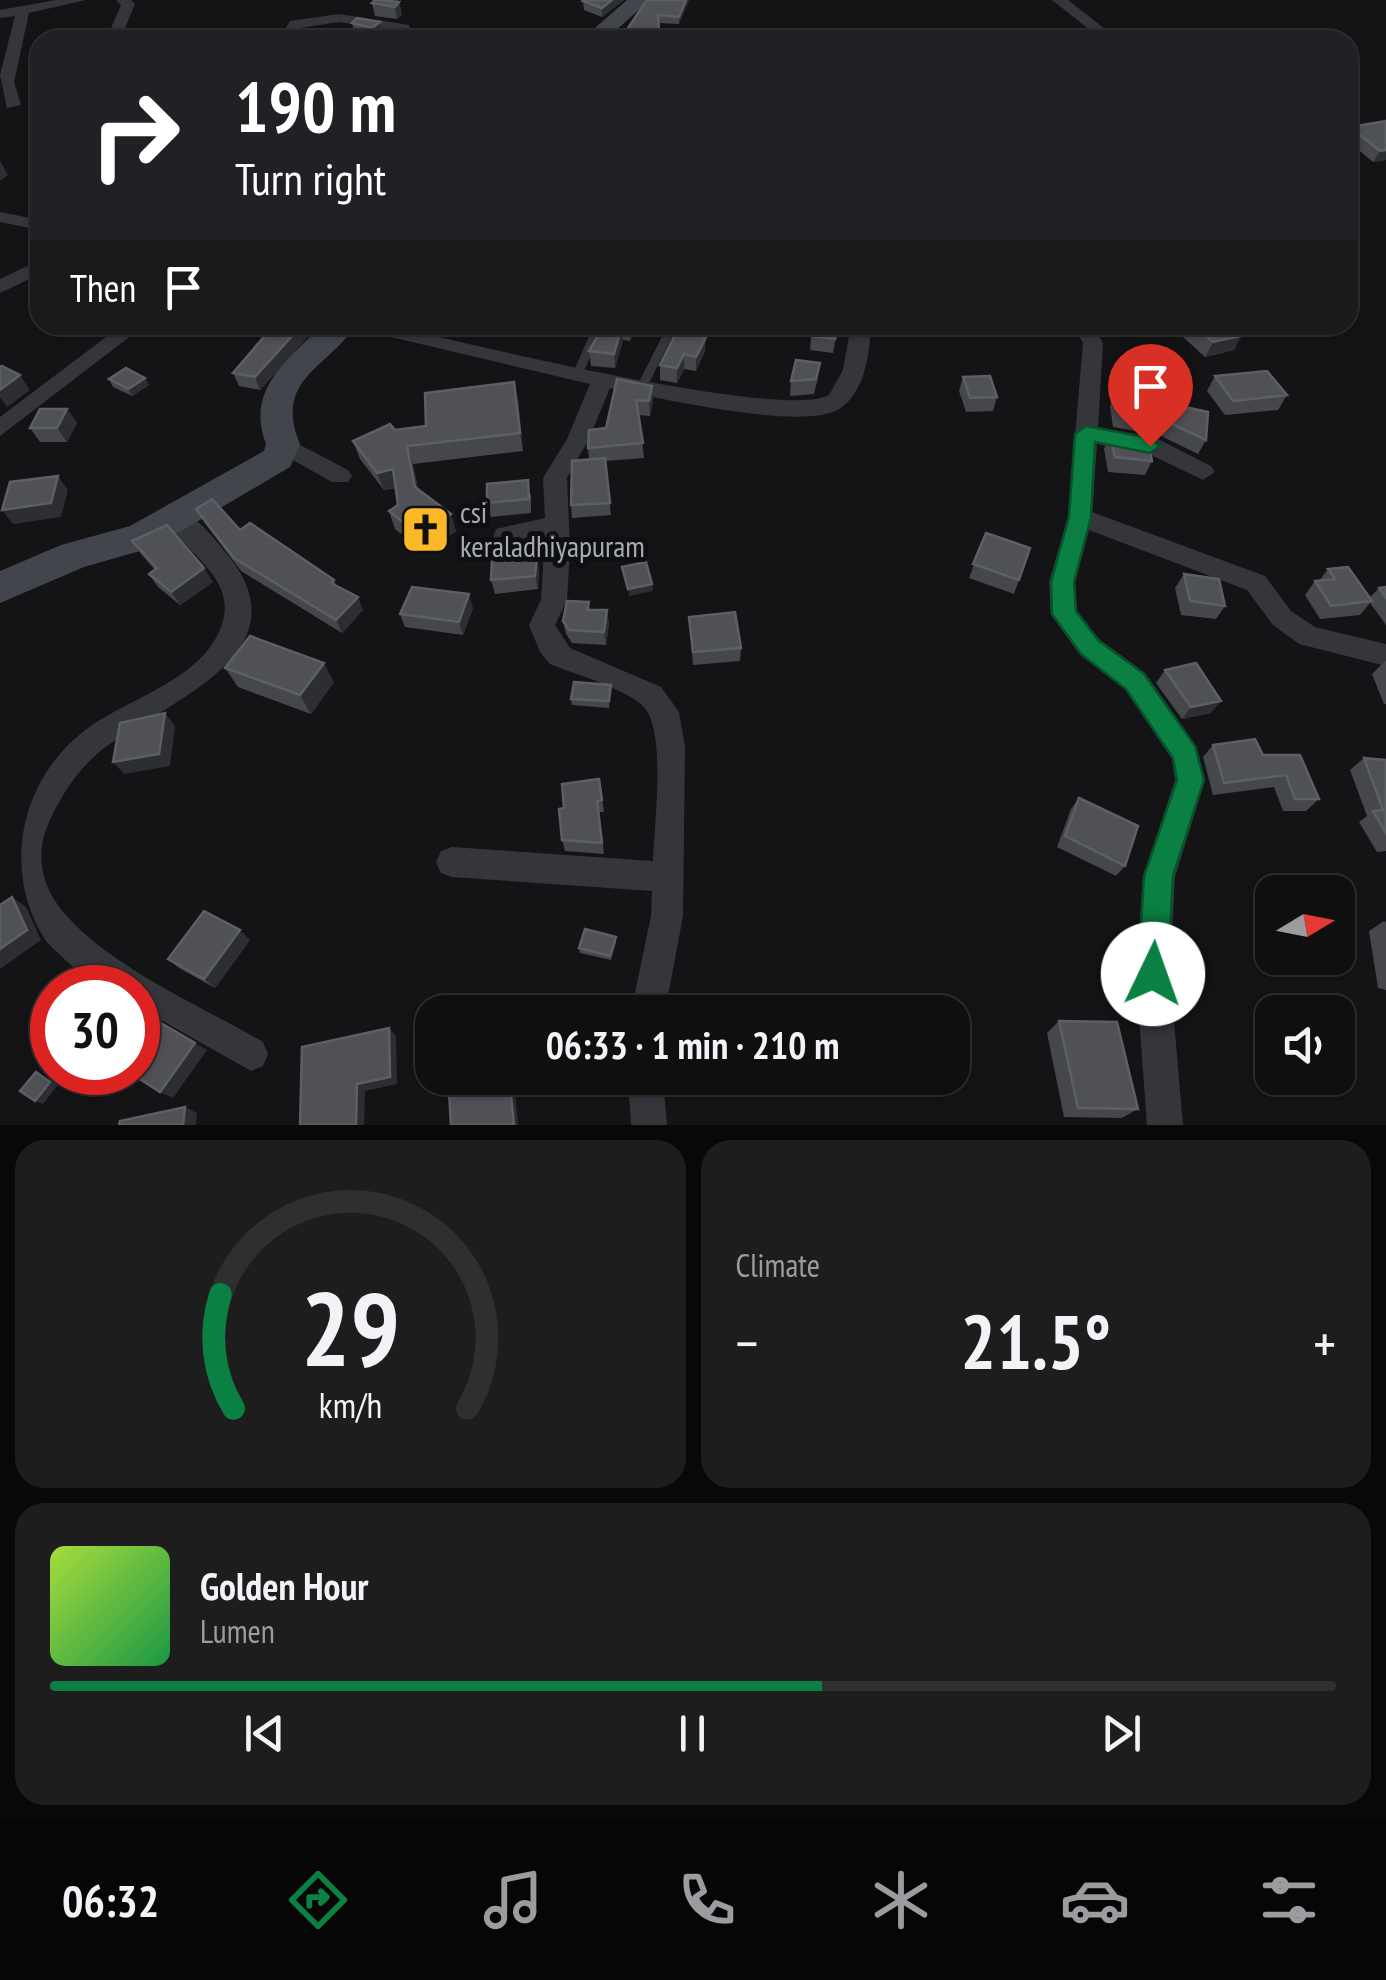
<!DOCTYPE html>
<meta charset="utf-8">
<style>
:root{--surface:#0f0f10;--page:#1d1d1e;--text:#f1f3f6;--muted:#9b9c9f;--line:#2f2f30;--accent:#0b8043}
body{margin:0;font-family:"PT Sans Narrow",sans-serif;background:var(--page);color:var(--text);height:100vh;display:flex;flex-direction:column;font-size:38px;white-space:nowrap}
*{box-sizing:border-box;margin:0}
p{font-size:32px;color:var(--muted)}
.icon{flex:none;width:55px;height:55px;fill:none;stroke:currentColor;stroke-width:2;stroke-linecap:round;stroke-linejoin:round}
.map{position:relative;height:1125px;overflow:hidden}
.panel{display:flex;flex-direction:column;gap:15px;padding:15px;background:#080809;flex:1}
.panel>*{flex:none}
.guide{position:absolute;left:30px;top:30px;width:1328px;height:305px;border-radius:30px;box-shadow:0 2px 8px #0004,0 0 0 2px var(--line);background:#202124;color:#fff;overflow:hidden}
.needle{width:65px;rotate:80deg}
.fabs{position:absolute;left:1255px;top:875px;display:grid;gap:20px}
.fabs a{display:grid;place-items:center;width:100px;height:100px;border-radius:20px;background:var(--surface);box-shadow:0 2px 8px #0004,0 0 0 2px var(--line);font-size:50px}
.speed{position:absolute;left:30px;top:965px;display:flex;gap:20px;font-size:50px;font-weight:700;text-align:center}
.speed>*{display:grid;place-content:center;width:130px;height:130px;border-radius:50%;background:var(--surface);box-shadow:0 2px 8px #0004,0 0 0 2px var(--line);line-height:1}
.speed .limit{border:15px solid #d22;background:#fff;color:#111}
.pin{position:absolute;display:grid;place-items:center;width:85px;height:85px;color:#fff;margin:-102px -42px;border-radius:50% 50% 50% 0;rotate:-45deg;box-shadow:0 0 10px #0007}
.pin .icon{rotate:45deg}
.me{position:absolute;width:110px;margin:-55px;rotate:3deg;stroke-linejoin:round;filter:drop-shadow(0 0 8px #0008)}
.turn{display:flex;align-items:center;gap:35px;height:210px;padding:0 40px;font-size:45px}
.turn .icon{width:130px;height:130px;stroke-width:2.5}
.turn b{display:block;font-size:70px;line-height:85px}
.then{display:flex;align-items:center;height:95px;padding:0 40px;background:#0003;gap:20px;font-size:38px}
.big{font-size:75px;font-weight:800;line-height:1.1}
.panel .tile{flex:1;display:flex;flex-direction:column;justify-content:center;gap:15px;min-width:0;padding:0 35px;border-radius:30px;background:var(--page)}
.panel .dial{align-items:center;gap:0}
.dial svg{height:260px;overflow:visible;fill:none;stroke:var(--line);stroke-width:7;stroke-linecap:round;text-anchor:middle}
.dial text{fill:var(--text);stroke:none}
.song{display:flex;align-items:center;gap:30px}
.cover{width:120px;height:120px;border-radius:15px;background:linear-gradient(135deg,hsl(80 70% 55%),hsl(140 70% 35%))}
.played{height:10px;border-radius:5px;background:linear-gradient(90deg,var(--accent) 60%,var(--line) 60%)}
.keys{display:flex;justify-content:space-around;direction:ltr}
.heat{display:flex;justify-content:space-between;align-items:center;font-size:55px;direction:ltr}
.panel .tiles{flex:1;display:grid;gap:15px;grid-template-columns:1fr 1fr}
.tile:last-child{grid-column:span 2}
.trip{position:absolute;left:415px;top:995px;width:555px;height:100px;border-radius:30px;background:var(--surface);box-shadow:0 2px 8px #0004,0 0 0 2px var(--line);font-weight:800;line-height:100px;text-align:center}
.tab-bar{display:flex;height:160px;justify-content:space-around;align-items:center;background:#060606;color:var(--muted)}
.tab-bar .icon{width:70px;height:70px}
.tab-bar .selected{color:var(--accent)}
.tab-bar b{font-size:45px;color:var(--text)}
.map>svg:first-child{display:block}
</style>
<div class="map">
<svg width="1386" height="1125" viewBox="0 0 1386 1125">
<rect width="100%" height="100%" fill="#141416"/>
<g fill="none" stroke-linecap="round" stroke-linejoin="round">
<path fill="#35363c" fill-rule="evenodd" d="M594 325H604L583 373 578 376 574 375 573 373Z
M668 325H678L646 389H638L637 386Z"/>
<path fill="#35363c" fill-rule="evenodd" d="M56 0H86L29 13 14 82 21 105 7 108 0 75 15 16 0 18V10Z
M116 0H131L135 4 120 40H106L121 5Z
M1052 0H1068L1119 40 1099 37 1060 40 1090 30Z
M339 14 409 25 412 40H398L397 31 339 22 300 28 292 40H278L290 21Z
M0 212 40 220V230L0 222Z
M40 260V274L0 293V279Z
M122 325H145L0 436V417Z
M354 325H389C454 341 785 421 829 395L843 370 851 325H871C870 352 865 393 839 409 802 432 656 397 610 388L589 439 567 478 570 550 567 600 555 625 570 648 661 687 679 712 685 747 683 916 665 1012H631L651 916 652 891 452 877 441 873 436 862 441 851 452 847 653 861C654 827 667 729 643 706 626 689 575 674 550 664L540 652 529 625 541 600 545 536 518 542 520 556 517 563H499C494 553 491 539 496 529L545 518 543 478 567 439 590 384 357 329Z
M1072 325H1092L1103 343 1098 428 1158 439 1211 466 1215 472 1203 480 1145 452 1097 444 1092 512 1265 576 1291 611 1315 627 1386 644V666L1299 644 1273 625 1247 590 1089 530 1075 582 1077 611 1099 639 1145 673 1196 746 1205 780 1175 877 1170 975 1183 1125H1147L1136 975 1143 877 1175 780 1172 759 1125 689 1081 655 1051 614 1049 582 1068 517 1083 343Z
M283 436 348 470 352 476 348 482H332L275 450 272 444 275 438Z
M176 508C196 514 218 543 231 559 307 659 152 707 97 754 75 773 56 803 46 830 35 860 44 890 65 914 112 968 201 1006 263 1042L268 1054 263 1066 251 1071 138 1007V988C128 988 116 990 107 988 88 982 60 956 46 941 0 871 20 775 91 726 131 698 197 680 219 632 243 579 186 556 164 517Z
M628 1078H663L667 1125H631Z"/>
<path fill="#43454c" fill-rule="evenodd" d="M627 0H650L605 40H581Z
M323 325H356C327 369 273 379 300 444L290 467 154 547 84 567 0 603V571L61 545 130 526 264 451 266 444C245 391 287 359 323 325Z"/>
</g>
<path fill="#45474b" d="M624 0 602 17 584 10 583 1Z
M647 0H689L679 24 658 23 659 38 624 40V34Z
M399 2 402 15 397 19 375 16 372 3Z
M380 22 383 33 374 38 355 34 352 23Z
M1386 121V160L1373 162 1348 141V131L1350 127Z
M274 325H318L260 390 239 386 233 373Z
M604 325H638L630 341 623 340 615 368 591 366 589 351Z
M680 325H700V336L705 351 696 371 684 369 677 383 660 380V365Z
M812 325H838L833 353 810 350Z
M1170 325H1231L1241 336 1234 350 1205 357Z
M1215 376 1287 395 1278 410 1225 415 1207 391Z
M963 377 997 397 993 411 966 412 959 391Z
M818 378 814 394 790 396 791 381Z
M109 379 149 385 132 396 113 387Z
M652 386 653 401 650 416 639 415 644 458 605 461 611 515 572 518 571 505 589 459 588 448 606 428Z
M1116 392 1206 440 1198 454 1159 435 1113 427 1110 406Z
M518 400 523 451 413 464 418 489 456 531 426 553 395 529 389 511 398 505 396 488 384 490 360 459 353 441 395 430 426 426Z
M67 409 77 423 67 442H40L30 428Z
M1110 435 1152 461 1145 475 1108 472 1104 449Z
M531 494V513L491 517 487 503Z
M196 509 334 580 337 587 363 610 342 633 241 571 204 522Z
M986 533 1019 580 1014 594 969 578Z
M132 541 213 582 180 605 158 587 149 574 155 570 141 554Z
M539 568 538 589 495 594 491 580Z
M1328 569 1369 598 1379 588 1386 587V625L1370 603 1360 615 1320 619 1305 595 1315 581H1319Z
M1184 574 1225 606 1216 619 1181 615 1175 588Z
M589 602 590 610H607L609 624 606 645 572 643 566 634 563 621Z
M473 608 463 635 405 627 400 614Z
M689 617 741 648 740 661 693 665Z
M1385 661H1386V704H1384L1372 674Z
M225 668 334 682 311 714 238 687Z
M1165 670 1211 713 1182 719 1156 683Z
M611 685 609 708 572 705 571 699Z
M1213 745 1263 755 1319 799 1306 811H1283L1274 787 1213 795 1203 757Z
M1364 758 1386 760V851L1377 852 1359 822 1367 816 1350 770Z
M599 779 604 812H599L604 854 565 851 562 840 564 808Z
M1079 798 1125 866 1116 876 1057 847 1071 809Z
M1384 921 1386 922V990L1378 988 1369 931Z
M616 937V942L611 960 580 953 579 948Z
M250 940 215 988 179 968 168 959Z
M1059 1021 1138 1109 1122 1118 1064 1117 1047 1033Z"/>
<path fill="#2d2e31" d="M612 0H624L602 17V8Z
M686 0H689L679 24V17Z
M399 2 402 15 397 19 395 7Z
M380 22 383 33 374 38 372 28Z
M659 30V38L624 40V34Z
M1386 150V160L1373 162 1380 151Z
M0 161 8 175 0 181Z
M86 325H109L88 328Z
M302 325H318L260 390 255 377Z
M630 325H638L630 341Z
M698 325H700V335L693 349V334Z
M622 326 623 340 615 368 614 354Z
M1241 336 1234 350 1205 357 1213 342Z
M706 337 705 351 696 371V357Z
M684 354V369L677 383V368Z
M20 375 30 390 7 407 0 397V390Z
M145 378 149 385 132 396 128 389Z
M514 382 518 400 523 451 520 433Z
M652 386 653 401 650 416 649 401Z
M67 409 77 423 67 442 57 428Z
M407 446 413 464 421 505 415 487Z
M393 469 399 487 384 490 377 473Z
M58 476 68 490 61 517 13 524 2 510Z
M451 514 456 531 426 553 420 536Z
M537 555 539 568 538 589 535 576Z
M204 568 213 582 180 605 171 592Z
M652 584 653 591 629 596 628 589Z
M469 594 473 608 463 635 459 622Z
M358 597 363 610 342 633 336 620Z
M607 610 609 624 606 645 604 632Z
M324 663 334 682 311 714 300 695Z
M1221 701 1211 713 1182 719 1191 707Z
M165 713 175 726 170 766 124 774 113 762Z
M12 897 26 907 41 940 0 969V949Z
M240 930 250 940 215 988 204 979Z
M138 1009 158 1034 146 1026 138 1016Z
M389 1028 396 1036 397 1084 365 1091 364 1125H356L357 1084Z
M195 1043 207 1050 173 1098 160 1092Z
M36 1072 58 1085 43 1104 35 1101Z
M509 1078 514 1083 518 1125H514Z
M185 1107 197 1113 196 1125H183Z"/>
<path fill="#505157" stroke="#5d5f66" stroke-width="2.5" d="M375 0H381L399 2 395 7 372 3Z
M585 0H612L602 8 583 1Z
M647 0H686L679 17 658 15 659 30 624 34Z
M357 18 380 22 372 28 352 23Z
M1386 121V150L1380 151 1350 127Z
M274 325H302L255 377 233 373Z
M604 325H630V327L622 326 614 354 589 351Z
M680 325H698L693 334 706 337 696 357 684 354 677 368 660 365Z
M813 325H838L835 339 811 336Z
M1193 325H1231L1241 336 1213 342Z
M796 360 820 363 816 379 791 381Z
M2 366 20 375 0 390V367Z
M126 368 145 378 128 389 109 379Z
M1267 371 1287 395 1233 401 1215 376Z
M990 376 997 397 970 398 963 377Z
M617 379 652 386 649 401 636 400 643 443 588 448 589 430 606 428Z
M514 382 520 433 407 446 415 487 451 514 420 536 389 511 398 505 393 469 377 473 353 441 390 424 395 430 426 426 425 393Z
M1116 392 1208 412 1206 440 1166 421 1119 413Z
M40 409H67L57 428H30Z
M1110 435 1148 441 1152 461 1115 457Z
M605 458 610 503 571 505 572 461Z
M58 476 51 503 2 510 10 482Z
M528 480 529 499 487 503V484Z
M212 499 240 530 250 523 334 580 331 583 358 597 336 620 234 558 196 509Z
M167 525 204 568 171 592 149 574 157 568 132 541Z
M986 533 1030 548 1019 580 973 564Z
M537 555 535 576 491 580 492 559Z
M646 562 652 584 628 589 622 567Z
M1348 567 1372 601 1331 606 1315 581 1335 579 1328 569Z
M1184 574 1219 579 1225 606 1190 601Z
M412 587 469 594 459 622 400 614Z
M1386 587V598L1379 588Z
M567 601 589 602 587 610H607L604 632 569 630 563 621Z
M735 612 741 648 693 652 689 617Z
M250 636 324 663 300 695 225 668Z
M1196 663 1221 701 1191 707 1165 670Z
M574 682 611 685 609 701 571 699Z
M165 713 159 754 113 762 120 723Z
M1255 739 1263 755H1300L1319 799H1295L1286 775 1224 783 1213 745Z
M1364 758 1386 760V833L1373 811 1383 810Z
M599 779 602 800 597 801 602 843 562 840 559 809 564 808 562 784Z
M1079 798 1138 826 1125 866 1065 836Z
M12 897 27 930 0 949V905Z
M204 911 240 930 204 979 168 959Z
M585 929 616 937 610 956 579 948Z
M138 1016 146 1026 152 1018 195 1043 160 1092 129 1072H138Z
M1059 1021 1117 1022 1138 1109 1078 1108Z
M389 1028 390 1077 357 1084 356 1125H300L302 1047Z
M36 1072 50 1082 35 1101 20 1091Z
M505 1078H509L514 1125H451L449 1091Z
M185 1107 183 1125H119L120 1121Z"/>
<path fill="#0b8043" stroke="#07532c" stroke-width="2.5" d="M1086 426 1150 438 1160 446 1150 453 1095 442 1091 517 1074 582 1076 611 1098 640 1144 674 1195 746 1204 780 1173 876 1168 974 1164 985 1153 990 1142 985 1138 974 1144 876 1177 780 1173 758 1126 689 1081 654 1052 614 1051 582 1069 517 1075 434Z"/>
<defs>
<symbol id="church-square" viewBox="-11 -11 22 22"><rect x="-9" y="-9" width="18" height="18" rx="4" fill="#fbb928" stroke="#0f0f11"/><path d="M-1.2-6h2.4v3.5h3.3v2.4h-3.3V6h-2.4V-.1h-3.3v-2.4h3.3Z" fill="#111"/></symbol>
</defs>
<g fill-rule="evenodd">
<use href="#church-square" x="398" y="502" width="55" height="55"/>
</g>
<g text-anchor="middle" stroke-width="10" stroke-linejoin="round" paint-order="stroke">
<g font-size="30" fill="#a5abb7" stroke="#0f0f11" text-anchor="start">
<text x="460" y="523">csi<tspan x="460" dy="34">keraladhiyapuram</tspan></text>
</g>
</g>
</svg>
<div class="fabs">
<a><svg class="needle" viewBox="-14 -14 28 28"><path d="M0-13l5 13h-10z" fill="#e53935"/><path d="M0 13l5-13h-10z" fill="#9b9c9f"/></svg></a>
<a><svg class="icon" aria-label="sound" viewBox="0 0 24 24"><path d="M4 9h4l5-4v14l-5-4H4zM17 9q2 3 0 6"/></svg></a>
</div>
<div class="speed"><div class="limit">30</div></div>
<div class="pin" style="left:1150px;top:446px;background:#d93025"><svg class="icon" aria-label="arrive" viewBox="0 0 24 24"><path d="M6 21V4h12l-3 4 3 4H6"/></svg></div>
<svg class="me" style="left:1153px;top:974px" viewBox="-20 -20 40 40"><circle r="19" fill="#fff"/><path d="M0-13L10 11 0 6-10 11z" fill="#0b8043"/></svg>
<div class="trip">06:33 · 1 min · 210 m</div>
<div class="guide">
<div class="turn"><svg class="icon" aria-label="right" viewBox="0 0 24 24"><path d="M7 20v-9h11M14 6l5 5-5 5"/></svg><div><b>190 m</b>Turn right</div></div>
<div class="then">Then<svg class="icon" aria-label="arrive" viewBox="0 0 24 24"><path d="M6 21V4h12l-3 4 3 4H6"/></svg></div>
</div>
</div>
<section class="panel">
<div class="tiles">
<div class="tile dial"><svg viewBox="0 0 100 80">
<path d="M14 69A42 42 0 1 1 86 69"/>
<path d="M14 69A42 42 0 0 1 10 34" stroke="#0b8043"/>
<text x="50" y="56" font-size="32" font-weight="700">29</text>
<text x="50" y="72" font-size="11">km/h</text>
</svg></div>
<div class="tile"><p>Climate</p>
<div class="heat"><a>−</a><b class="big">21.5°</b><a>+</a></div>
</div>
<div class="tile">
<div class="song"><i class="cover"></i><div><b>Golden Hour</b><p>Lumen</p></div></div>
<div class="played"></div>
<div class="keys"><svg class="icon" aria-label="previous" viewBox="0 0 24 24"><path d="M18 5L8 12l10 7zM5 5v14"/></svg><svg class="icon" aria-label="pause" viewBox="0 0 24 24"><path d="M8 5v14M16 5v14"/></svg><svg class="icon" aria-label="next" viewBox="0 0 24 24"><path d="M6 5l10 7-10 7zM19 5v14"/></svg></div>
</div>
</div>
</section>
<nav class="tab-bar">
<b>06:32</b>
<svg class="icon selected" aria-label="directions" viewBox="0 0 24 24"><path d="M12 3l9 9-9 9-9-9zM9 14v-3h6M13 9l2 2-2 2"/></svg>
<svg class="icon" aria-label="music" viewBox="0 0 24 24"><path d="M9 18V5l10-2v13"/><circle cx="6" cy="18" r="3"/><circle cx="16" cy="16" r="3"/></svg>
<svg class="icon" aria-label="phone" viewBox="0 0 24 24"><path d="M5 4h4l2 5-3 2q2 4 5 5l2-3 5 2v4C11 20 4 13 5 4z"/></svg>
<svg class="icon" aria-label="climate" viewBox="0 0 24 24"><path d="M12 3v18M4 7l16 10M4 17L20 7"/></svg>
<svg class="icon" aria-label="car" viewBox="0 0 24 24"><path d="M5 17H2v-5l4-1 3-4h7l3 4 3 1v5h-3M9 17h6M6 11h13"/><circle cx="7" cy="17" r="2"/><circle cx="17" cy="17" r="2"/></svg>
<svg class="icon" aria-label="filters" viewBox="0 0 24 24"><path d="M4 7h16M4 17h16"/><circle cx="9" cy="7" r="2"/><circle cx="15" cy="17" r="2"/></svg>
</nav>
